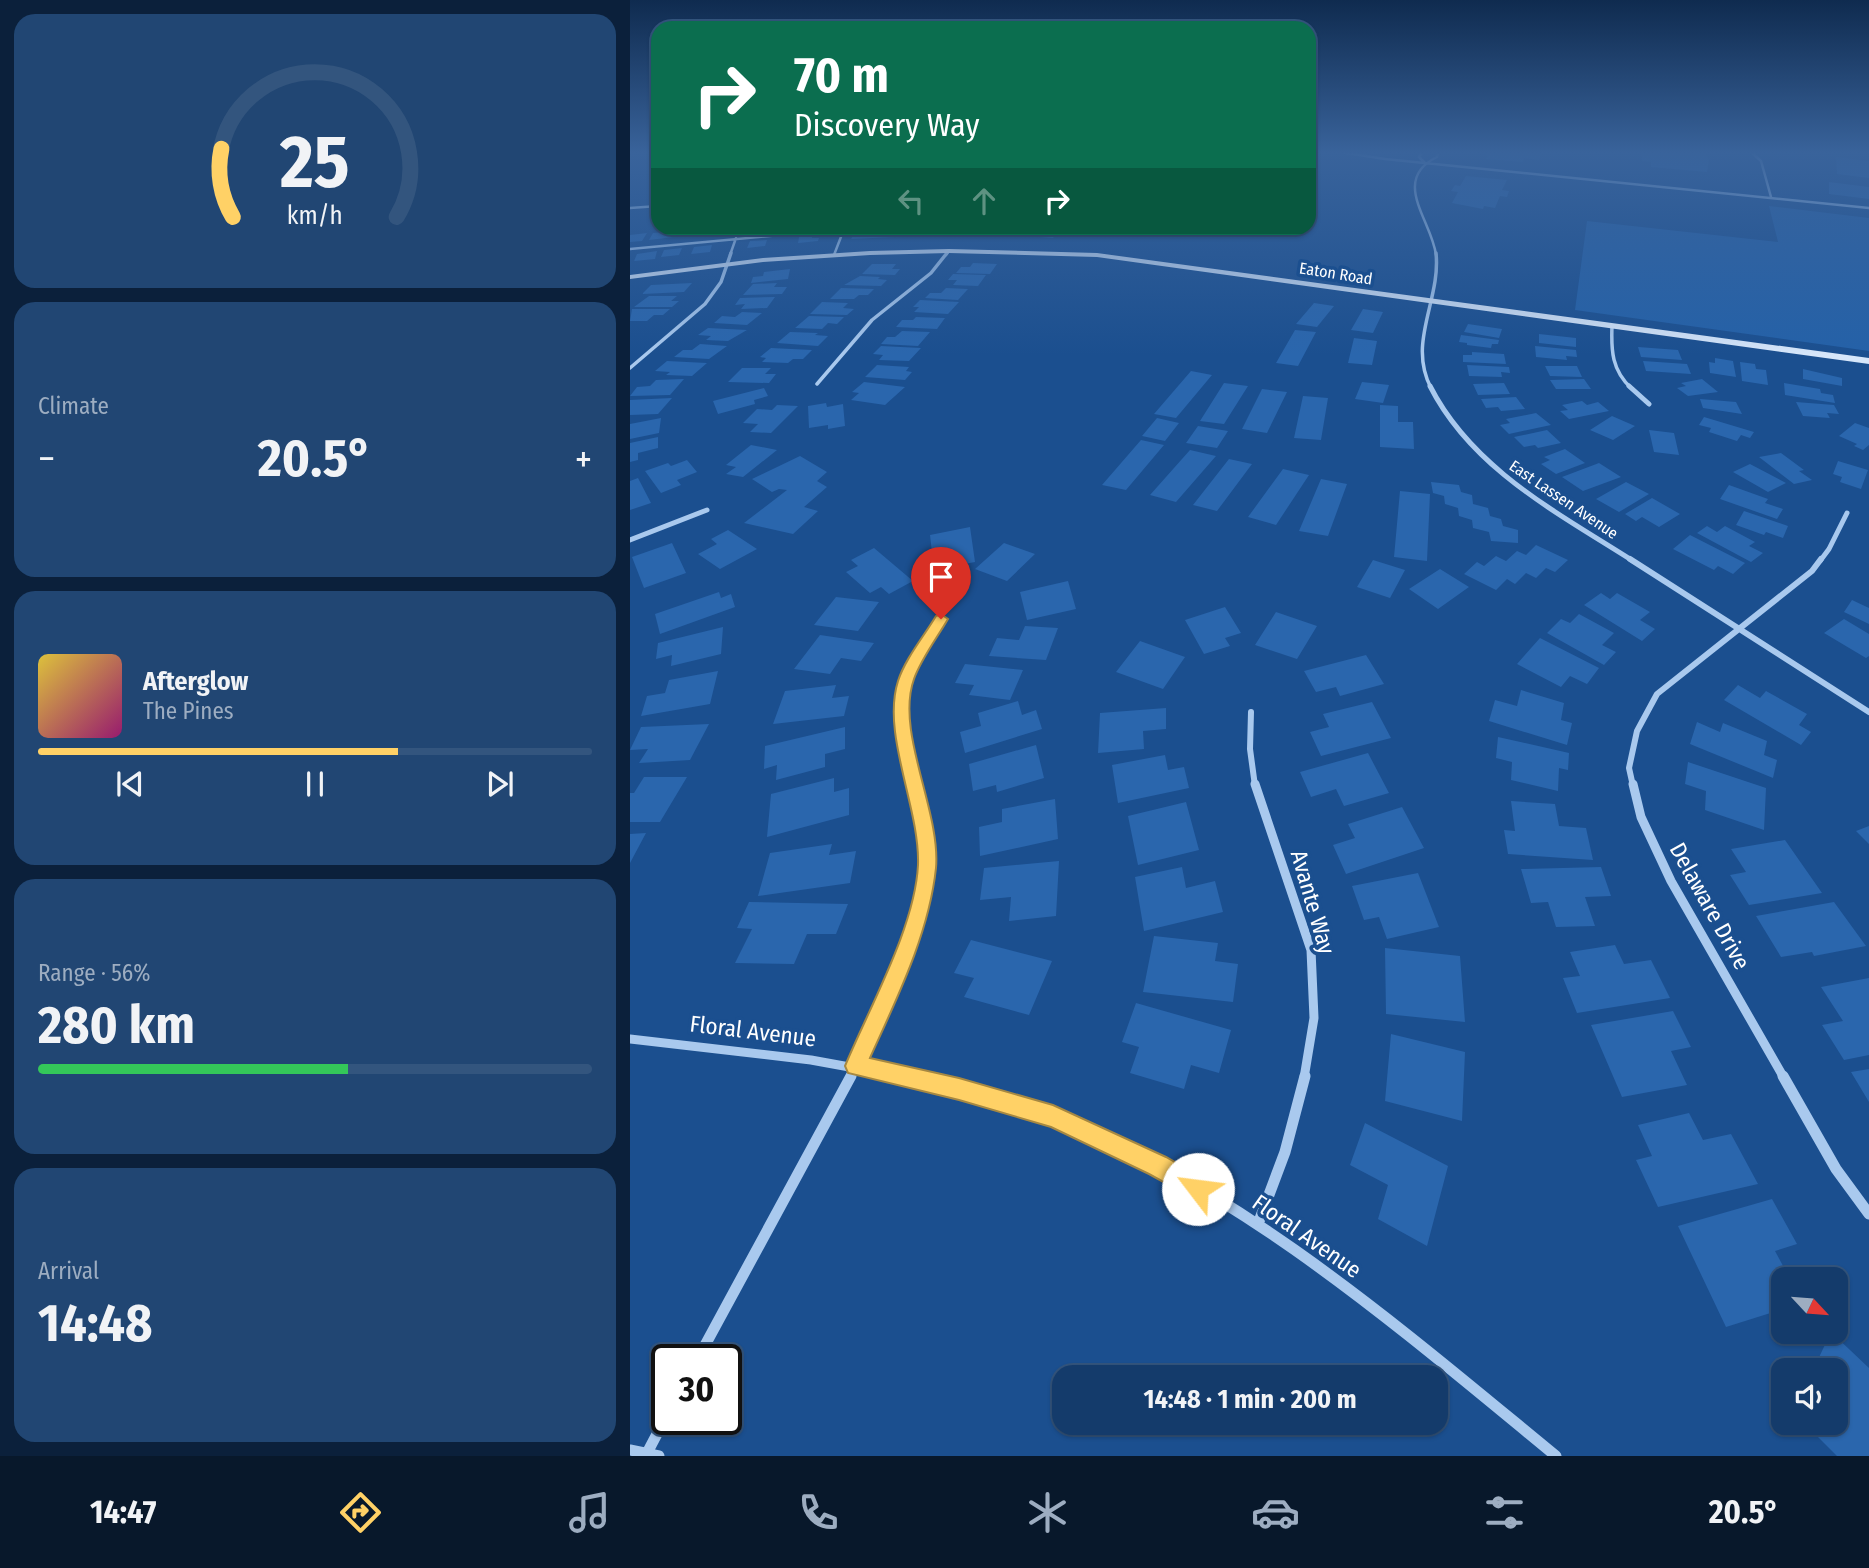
<!DOCTYPE html>
<meta charset="utf-8">
<style>
:root{--surface:#143b6b;--page:#214673;--text:#f1f3f6;--muted:#9dadc1;--line:#33557e;--accent:#ffd166}
body{margin:0;font-family:"Fira Sans Condensed",sans-serif;background:var(--page);color:var(--text);height:100vh;display:flex;flex-direction:column;font-size:26px;white-space:nowrap}
*{box-sizing:border-box;margin:0}
p{font-size:23px;color:var(--muted)}
.icon{flex:none;width:38px;height:38px;fill:none;stroke:currentColor;stroke-width:2;stroke-linecap:round;stroke-linejoin:round}
.map{position:relative;flex:1;overflow:hidden}
.panel{display:flex;flex-direction:column;gap:14px;padding:14px;background:#0b203b;width:630px}
.panel>*{flex:none}
.top-card{position:absolute;left:21px;top:21px;width:665px;height:214px;border-radius:21px;box-shadow:0 2px 5px #0004,0 0 0 2px var(--line);background:#0b6e4f;color:#fff;overflow:hidden}
.needle{width:46px;rotate:116deg}
.fabs{position:absolute;left:1141px;top:1267px;display:grid;gap:14px}
.fabs a{display:grid;place-items:center;width:77px;height:77px;border-radius:14px;background:var(--surface);box-shadow:0 2px 5px #0004,0 0 0 2px var(--line);font-size:35px}
.speed{position:absolute;left:21px;top:1344px;display:flex;gap:14px;font-size:35px;font-weight:700;text-align:center}
.speed>*{display:grid;place-content:center;width:91px;height:91px;border-radius:50%;background:var(--surface);box-shadow:0 2px 5px #0004,0 0 0 2px var(--line);line-height:1}
.speed .limit{border:4px solid #111;border-radius:10px;background:#fff;color:#111}
.pin{position:absolute;display:grid;place-items:center;width:60px;height:60px;color:#fff;margin:-72px -30px;border-radius:50% 50% 50% 0;rotate:-45deg;box-shadow:0 0 7px #0007}
.pin .icon{rotate:45deg}
.me{position:absolute;width:77px;margin:-38px;rotate:300deg;stroke-linejoin:round;filter:drop-shadow(0 0 5px #0008)}
.turn{display:flex;align-items:center;gap:24px;height:147px;padding:0 28px;font-size:32px}
.turn .icon{width:91px;height:91px;stroke-width:2.5}
.turn b{display:block;font-size:49px;line-height:60px}
.lanes{display:flex;align-items:center;height:66px;padding:0 28px;background:#0003;justify-content:center;gap:35px;direction:ltr}
.lanes .off{opacity:.35}
.big{font-size:52px;font-weight:700;line-height:1.1}
.panel .card{flex:1;display:flex;flex-direction:column;justify-content:center;gap:10px;min-width:0;padding:0 24px;border-radius:21px;background:var(--page)}
.panel .dial{align-items:center;gap:0}
.dial svg{height:182px;overflow:visible;fill:none;stroke:var(--line);stroke-width:7;stroke-linecap:round;text-anchor:middle}
.dial text{fill:var(--text);stroke:none}
.song{display:flex;align-items:center;gap:21px}
.cover{width:84px;height:84px;border-radius:10px;background:linear-gradient(135deg,hsl(50 70% 55%),hsl(320 70% 35%))}
.played{height:7px;border-radius:4px;background:linear-gradient(90deg,var(--accent) 65%,var(--line) 65%)}
.keys{display:flex;justify-content:space-around;direction:ltr}
.heat{display:flex;justify-content:space-between;align-items:center;font-size:38px;direction:ltr}
.charge{height:10px;border-radius:5px;background:linear-gradient(90deg,#34c759 56%,var(--line) 0)}
.trip{position:absolute;left:422px;top:1365px;width:396px;height:70px;border-radius:21px;background:var(--surface);box-shadow:0 2px 5px #0004,0 0 0 2px var(--line);font-weight:700;line-height:70px;text-align:center}
.dock{display:flex;height:112px;justify-content:space-around;align-items:center;background:#08182b;color:var(--muted)}
.dock .icon{width:49px;height:49px}
.dock .current{color:var(--accent)}
.dock b{font-size:32px;color:var(--text)}
main{display:flex;flex:1;min-height:0}
.map>svg:first-child{display:block}
</style>
<main>
<section class="panel">
<div class="card dial"><svg viewBox="0 0 100 80">
<path d="M14 69A42 42 0 1 1 86 69"/>
<path d="M14 69A42 42 0 0 1 9 39" stroke="#ffd166"/>
<text x="50" y="56" font-size="32" font-weight="700">25</text>
<text x="50" y="72" font-size="11">km/h</text>
</svg></div>
<div class="card"><p>Climate</p>
<div class="heat"><a>−</a><b class="big">20.5°</b><a>+</a></div>
</div>
<div class="card">
<div class="song"><i class="cover"></i><div><b>Afterglow</b><p>The Pines</p></div></div>
<div class="played"></div>
<div class="keys"><svg class="icon" aria-label="previous" viewBox="0 0 24 24"><path d="M18 5L8 12l10 7zM5 5v14"/></svg><svg class="icon" aria-label="pause" viewBox="0 0 24 24"><path d="M8 5v14M16 5v14"/></svg><svg class="icon" aria-label="next" viewBox="0 0 24 24"><path d="M6 5l10 7-10 7zM19 5v14"/></svg></div>
</div>
<div class="card"><p>Range · 56%</p><b class="big">280 km</b><div class="charge"></div></div>
<div class="card"><p>Arrival</p><b class="big">14:48</b></div>
</section>
<div class="map">
<svg width="1239" height="1456" viewBox="0 0 1239 1456">
<rect width="100%" height="100%" fill="#1b4f8f"/>
<path fill="#2461a8" d="M1139 206 1239 218V351L945 310 957 221 1148 242Z"/>
<path fill="#2a66ad" d="M843 151H912L909 160 894 158 893 162 856 159 858 155Z
M1012 151H1074L1079 160 1077 172 1021 167V162L1012 161Z
M1206 157 1239 161V178L1207 174Z
M836 176 877 180 872 190 879 191 877 197 870 196 865 208 854 206 853 209 822 203 828 192 821 191 825 185 830 186Z
M1199 182 1239 187V199L1199 194Z
M81 228 78 234 51 236 54 230Z
M86 228H115L113 231 83 233Z
M341 228 350 229 383 230 377 237 334 235Z
M439 228H458L448 235 431 233Z
M387 229 429 231 423 238 381 235Z
M276 230H316L311 237H270Z
M49 231 44 237 19 240 23 233Z
M269 231 265 237 221 239 225 232Z
M17 233 12 241 0 242V235Z
M182 236V238H189L188 241 168 243 169 237Z
M137 240 135 246 117 248 120 241Z
M82 245 80 252 61 254 64 247Z
M52 248 49 255 31 257 34 250Z
M27 251 25 259 4 261 7 254Z
M343 263 367 264 360 274 326 273 331 267H340Z
M242 264H266L262 269H270L265 275 232 274Z
M160 269 158 279 121 283 123 277 133 276 134 272Z
M323 274 356 275 348 286 323 285 327 280H318Z
M230 276 250 277 248 279 257 280 251 286 214 285Z
M62 283 54 292 12 294 21 285Z
M147 283 144 287H157L152 294 113 295 123 284Z
M211 288 244 289 238 295H229L224 299H200Z
M316 288 338 289 328 300 295 298 300 293H311Z
M19 296H47L41 301H49L42 307H4Z
M145 297 137 308 111 309 115 304 105 305 110 298Z
M290 300 329 302 318 314 284 312 289 307H283Z
M192 302 218 303 213 308 224 309 217 315 180 314Z
M684 303 704 306 687 327 666 324Z
M2 309H40L33 315H24L17 321H0Z
M733 309 753 312 743 333 721 330Z
M112 312 132 313 117 325 84 323 92 316 105 317Z
M179 316 214 317 207 324 198 323 192 329 165 328Z
M286 317 315 318 307 329 266 327 272 320H283Z
M838 324 872 329 869 338 834 332Z
M78 328 117 330 98 341 76 340 81 336 68 335Z
M665 330 686 332 668 366 646 363Z
M272 331 300 332 288 346 251 344 257 337H265Z
M160 332 188 333 185 335 198 336 188 346 147 343Z
M909 334 946 338V347L909 343Z
M831 335 869 340 868 344H862L861 348 837 345V343L829 342Z
M724 338 747 341 742 365 718 363Z
M70 344 97 346 79 359 44 357 53 350H62Z
M251 346 291 348 279 361 249 360 253 355 243 354Z
M905 346 946 350 947 357 936 356 937 360 906 357Z
M1008 347 1048 350 1052 360 1011 357Z
M141 348 182 350 173 359H163L158 363 132 362 136 358 130 357Z
M842 352 874 354 876 364 833 362V355H842Z
M1085 358 1103 361 1106 377 1080 373 1079 362 1085 363Z
M37 361 77 363 62 376 36 375 40 372 25 371Z
M1013 361 1057 364 1061 374 1016 371Z
M1110 362 1125 364 1126 369 1136 370 1138 385 1112 381Z
M247 365 279 367 276 371 282 372 275 380 235 377Z
M837 365 879 367 880 373 871 372 872 377 839 376Z
M915 366H947L952 377 920 376Z
M112 368H141L135 374H146L139 383 98 382Z
M1173 369 1212 378V386L1173 379Z
M561 371 582 375 546 418 524 414Z
M54 379 40 395 0 396 7 387 20 386 26 380Z
M954 379 961 389H926L920 380Z
M1072 379 1088 392 1058 396 1047 388 1056 386 1051 383Z
M234 382 275 387 255 405 221 400 229 393 222 392Z
M732 382 759 385 753 403 725 399Z
M594 383 618 386 594 424 570 421Z
M874 383 880 394 848 395 843 384Z
M1154 383 1190 389 1191 393 1203 395 1205 403 1155 395Z
M134 388 138 396 124 400 125 404 88 414 83 401Z
M632 389 657 392 637 433 612 429Z
M673 396 698 398 691 440 664 438Z
M886 397 895 409 871 411 868 407 856 408 851 399Z
M42 398 28 414 0 415V400Z
M1070 399 1106 402 1112 414 1073 408Z
M952 401 957 405 968 402 979 411 939 419 930 411 938 410 932 405Z
M1166 402 1204 405 1209 414 1197 413 1200 418 1173 416Z
M196 403 197 407 213 404 215 426 198 429V425L179 428 178 406Z
M147 405 168 406 141 433 120 432 128 424 113 423 127 409 142 410Z
M750 405 768 406V422H783L784 449 750 447Z
M906 413 921 425 879 434 870 425 880 423 876 419Z
M982 416 1005 426 983 440 960 430Z
M1074 417 1124 432 1120 438 1111 435 1107 441 1079 432 1081 428 1069 425Z
M31 418 29 433 0 439V424Z
M527 418 549 423 535 441 512 436Z
M1225 423 1239 428V445L1233 450 1224 446 1227 444 1209 436Z
M568 426 598 431 587 448 556 443Z
M917 430 931 443 908 448 905 445 894 447 884 437Z
M1019 430 1044 433 1049 455 1024 452Z
M28 437V448L8 453V460L0 462V443Z
M511 440 534 445 496 490 472 485Z
M121 445 147 450 113 477 96 474 106 467 96 465Z
M935 449 955 463 926 474 911 464 920 460 914 457Z
M560 450 586 456 546 502 520 495Z
M1151 453 1174 470 1169 471 1182 480 1164 484 1129 457Z
M170 456 197 472 187 481 197 487 174 507 188 511 163 534 114 523 157 490 149 489 142 492 122 479Z
M599 459 622 464 587 511 563 505Z
M57 460 67 472 47 480 51 485 31 493 15 471 38 463 41 466Z
M1208 461 1238 470 1231 489 1210 482 1212 477 1203 474Z
M969 463 991 477 953 491 932 477Z
M1120 464 1156 483 1138 492 1103 472Z
M653 469 679 475 646 525 618 517Z
M8 478 21 503 0 510V481Z
M691 479 717 484 698 536 669 531Z
M801 482 829 485 831 492 842 495 843 504 858 508 860 516 871 519 873 526 888 530V543L861 541 859 532 843 528 842 520 829 516 828 508 815 504 814 496 803 493Z
M996 482 1019 494 989 512 966 499Z
M1099 485 1138 499 1135 503 1153 509 1147 519 1090 499Z
M770 491 800 494 797 561 764 557Z
M1022 498 1050 514 1029 527 1012 517 1006 521 995 514Z
M1114 511 1158 526 1153 538 1136 532 1134 535 1106 525Z
M1077 526 1087 532 1095 526 1125 542 1119 546 1133 553 1121 562 1067 533Z
M340 527 345 562 304 570 300 535Z
M98 530 127 549 90 569 68 554 87 544 81 539Z
M1060 535 1115 563 1103 574 1088 566 1084 570 1043 549Z
M42 543 56 573 14 588 2 557Z
M374 543 405 554 377 581 345 569Z
M906 545 938 560 925 572 916 568 906 578 896 573 885 584 877 579 866 590 834 574 847 562 854 566 866 556 876 561 887 551 896 555Z
M244 548 283 581 259 594 251 587 240 593 216 572 228 566 221 560Z
M743 560 775 570 760 598 727 587Z
M810 569 839 587 808 609 779 589Z
M438 581 446 609 397 620 390 592Z
M89 592 91 598 101 594 105 607 30 634 25 614Z
M971 593 980 599 987 593 1020 612 1010 620 1025 629 1012 641 954 605Z
M206 597 249 602 228 631 184 625Z
M1222 600 1239 608V624L1214 612Z
M595 607 611 633 595 638 600 646 574 654 555 620Z
M646 612 687 626 667 659 625 645Z
M949 614 984 633 972 645 986 652 974 665 917 633 931 619 940 623Z
M1214 619 1239 634V656L1236 658 1194 633Z
M395 626 428 628 416 660 359 656 367 638 389 640Z
M93 627 91 654 41 666 42 655 26 659 28 643Z
M190 635 244 643 231 661 211 658 200 674 164 669Z
M910 638 969 668 957 684 940 676 931 687 887 664Z
M510 641 555 657 533 689 486 672Z
M736 655 754 684 710 696 706 687 686 692 674 671Z
M335 664 393 670 380 700 339 695 344 685 325 683Z
M88 671 80 704 11 716 17 696 35 693 39 680Z
M206 685 202 698 219 696 214 716 143 724 155 691Z
M1108 685 1130 698 1136 691 1177 714 1169 725 1181 732 1171 745 1094 700Z
M891 690 934 703 931 720 942 723 937 745 859 721 865 700 887 706Z
M388 701 392 715 406 710 412 729 335 753 330 732 351 726 348 713Z
M742 702 761 738 691 756 680 732 699 727 693 714Z
M536 708V729L513 731 514 749 468 753 470 713Z
M1067 722 1090 732 1093 723 1137 741 1134 755 1147 760 1143 778 1060 744Z
M79 724 60 760 9 763 18 749 0 750 11 727Z
M215 727V749L195 754V767L146 780 147 765 134 769 135 746Z
M868 737 939 753 938 770 929 768 928 791 881 780 882 762 866 758Z
M406 745 414 778 367 792 366 785 343 791 339 764Z
M738 753 759 793 714 806 706 789 681 797 670 772Z
M535 755 538 770 554 767 559 788 488 803 482 765Z
M1058 762 1136 788 1134 830 1075 810 1076 791 1055 784Z
M14 777H57L30 822H0V793H4Z
M204 778V792L219 788V815L137 837 141 794Z
M425 799 428 839 350 856 349 827 372 822V809Z
M881 801 925 804 929 826 956 828 963 860 878 854 874 830 885 831Z
M556 802 569 850 508 865 498 816Z
M772 807 794 848 716 874 703 845 725 838 718 824Z
M1239 826V844L1226 831Z
M16 833 0 863V834Z
M1155 840 1192 893 1119 905 1100 875 1116 872 1101 849Z
M202 844 199 855 226 851 220 883 128 896 140 853Z
M429 861 426 916 379 921 381 897 350 900 354 868Z
M552 867 556 888 585 881 593 912 514 931 505 877Z
M971 867 981 896 955 897 965 926 926 927 918 902 901 903 891 869Z
M788 873 809 927 757 939 749 917 734 920 722 886Z
M119 902 218 904 206 934H177L164 964 105 963 122 929 107 928Z
M1204 902 1236 946 1184 956 1182 952 1151 957 1126 916Z
M524 936 588 943 585 961 608 964 603 1002 513 992Z
M341 940 422 961 399 1015 334 997 344 978 324 973Z
M985 945 994 964 1021 960 1040 998 947 1013 933 978 950 976 940 952Z
M755 948 830 956 835 1022 756 1014Z
M1239 978V1055L1214 1060 1192 1025 1213 1021 1191 987Z
M506 1003 601 1030 589 1073 561 1065 554 1089 500 1073 509 1047 492 1042Z
M1043 1011 1061 1047 1041 1051 1057 1085 992 1097 961 1025Z
M761 1034 835 1052 832 1121 755 1101Z
M1239 1069V1102L1221 1072Z
M1059 1113 1073 1140 1101 1134 1128 1184 1028 1207 1006 1160 1022 1156 1008 1125Z
M735 1123 818 1166 797 1246 748 1219 758 1185 720 1165Z
M1142 1199 1167 1244 1145 1251 1160 1279H1153V1309L1096 1327 1048 1226Z
M1201 1332 1239 1368V1456H1207L1174 1423H1206V1370H1183Z"/>
<g fill="none" stroke-linecap="round" stroke-linejoin="round">
<path stroke="#a9c9ee" stroke-width="2.5" d="M704 151 755 159 1239 208
M793 151 789 157 795 163
M1120 151 1131 161 1141 197
M0 208 28 206
M0 249 214 229 204 255
M100 255 106 238
M316 255 319 251
M806 255C802 221 760 180 807 157L809 151"/>
<path stroke="#a9c9ee" stroke-width="3.5" d="M982 326C981 351 982 370 1001 388
M0 368 75 304 91 282 101 253
M187 384 242 320 301 273 317 253
M801 388C777 342 811 300 806 253"/>
<path stroke="#a9c9ee" stroke-width="5" d="M800 386C842 469 928 513 1003 561
M999 386 1019 404
M0 540 77 510
M1190 561 1199 549 1217 513"/>
<path stroke="#a9c9ee" stroke-width="6" d="M1000 559 1239 712
M621 712 620 749 625 786
M285 786C278 753 266 716 276 682 282 661 300 638 311 619
M1003 786 999 768 1007 731 1027 694 1182 571 1191 559"/>
<path stroke="#a9c9ee" stroke-width="9" d="M625 784 681 950 684 1018 674 1078
M1003 784 1011 817 1041 881 1154 1078
M0 1039 181 1060 280 1078
M220 1078C245 1031 297 916 297 865 297 838 290 810 285 784"/>
<path stroke="#a9c9ee" stroke-width="11" d="M273 1076C322 1088 374 1098 422 1116 605 1184 776 1333 926 1456
M1153 1076 1206 1169 1239 1214
M628 1224 655 1152 675 1076
M67 1360 221 1076
M0 1450 29 1456
M17 1453 37 1415"/>
<path fill="#d6e6fa" fill-rule="evenodd" d="M319 249 467 253 1239 358V364L467 257 319 253 240 255 133 262 0 279V275L133 258 240 251Z"/>
</g>
<linearGradient id="sky" x2="0" y2="1"><stop stop-color="#0f2b4f"/><stop offset="0.43" stop-color="#39639b"/><stop offset="1" stop-color="#39639b" stop-opacity="0"/></linearGradient>
<rect width="1239" height="355" fill="url(#sky)"/>
<path fill="#ffd166" stroke="#a68842" stroke-width="2" d="M311 614 318 619C307 638 291 659 284 679 265 732 311 811 306 868 299 934 267 998 240 1058L329 1078 423 1105 536 1157 576 1180 580 1189 576 1197 568 1201 519 1174 421 1127 329 1100 218 1073 215 1066C239 1008 285 927 288 865 290 808 251 734 268 681 275 659 294 636 306 616Z"/>
<g text-anchor="middle" stroke-width="7" stroke-linejoin="round" paint-order="stroke">
<g font-size="16" fill="#fff" stroke="#1b4f8f">
<text transform="translate(706 273) rotate(9)" y="6">Eaton Road</text>
<text transform="translate(934 499) rotate(34)" y="6">East Lassen Avenue</text>
</g>
<g font-size="23" fill="#fff" stroke="#1b4f8f">
<text transform="translate(683 902) rotate(74)" y="8">Avante Way</text>
<text transform="translate(1080 906) rotate(61)" y="8">Delaware Drive</text>
<text transform="translate(123 1031) rotate(7)" y="8">Floral Avenue</text>
<text transform="translate(677 1236) rotate(35)" y="8">Floral Avenue</text>
</g>
</g>
</svg>
<div class="fabs">
<a><svg class="needle" viewBox="-14 -14 28 28"><path d="M0-13l5 13h-10z" fill="#e53935"/><path d="M0 13l5-13h-10z" fill="#9dadc1"/></svg></a>
<a><svg class="icon" aria-label="sound" viewBox="0 0 24 24"><path d="M4 9h4l5-4v14l-5-4H4zM17 9q2 3 0 6"/></svg></a>
</div>
<div class="speed"><div class="limit">30</div></div>
<div class="pin" style="left:311px;top:619px;background:#d93025"><svg class="icon" aria-label="arrive" viewBox="0 0 24 24"><path d="M6 21V4h12l-3 4 3 4H6"/></svg></div>
<svg class="me" style="left:568px;top:1189px" viewBox="-20 -20 40 40"><circle r="19" fill="#fff"/><path d="M0-13L10 11 0 6-10 11z" fill="#ffd166"/></svg>
<div class="trip">14:48 · 1 min · 200 m</div>
<div class="top-card">
<div class="turn"><svg class="icon" aria-label="right" viewBox="0 0 24 24"><path d="M7 20v-9h11M14 6l5 5-5 5"/></svg><div><b>70 m</b>Discovery Way</div></div>
<div class="lanes"><svg class="icon off" aria-label="left" viewBox="0 0 24 24"><path d="M17 20v-9H6M10 6l-5 5 5 5"/></svg><svg class="icon off" aria-label="ahead" viewBox="0 0 24 24"><path d="M12 20V5M6 11l6-6 6 6"/></svg><svg class="icon" aria-label="right" viewBox="0 0 24 24"><path d="M7 20v-9h11M14 6l5 5-5 5"/></svg></div>
</div>
</div>
</main>
<nav class="dock">
<b>14:47</b>
<svg class="icon current" aria-label="directions" viewBox="0 0 24 24"><path d="M12 3l9 9-9 9-9-9zM9 14v-3h6M13 9l2 2-2 2"/></svg>
<svg class="icon" aria-label="music" viewBox="0 0 24 24"><path d="M9 18V5l10-2v13"/><circle cx="6" cy="18" r="3"/><circle cx="16" cy="16" r="3"/></svg>
<svg class="icon" aria-label="phone" viewBox="0 0 24 24"><path d="M5 4h4l2 5-3 2q2 4 5 5l2-3 5 2v4C11 20 4 13 5 4z"/></svg>
<svg class="icon" aria-label="climate" viewBox="0 0 24 24"><path d="M12 3v18M4 7l16 10M4 17L20 7"/></svg>
<svg class="icon" aria-label="car" viewBox="0 0 24 24"><path d="M5 17H2v-5l4-1 3-4h7l3 4 3 1v5h-3M9 17h6M6 11h13"/><circle cx="7" cy="17" r="2"/><circle cx="17" cy="17" r="2"/></svg>
<svg class="icon" aria-label="filters" viewBox="0 0 24 24"><path d="M4 7h16M4 17h16"/><circle cx="9" cy="7" r="2"/><circle cx="15" cy="17" r="2"/></svg>
<b>20.5°</b>
</nav>
